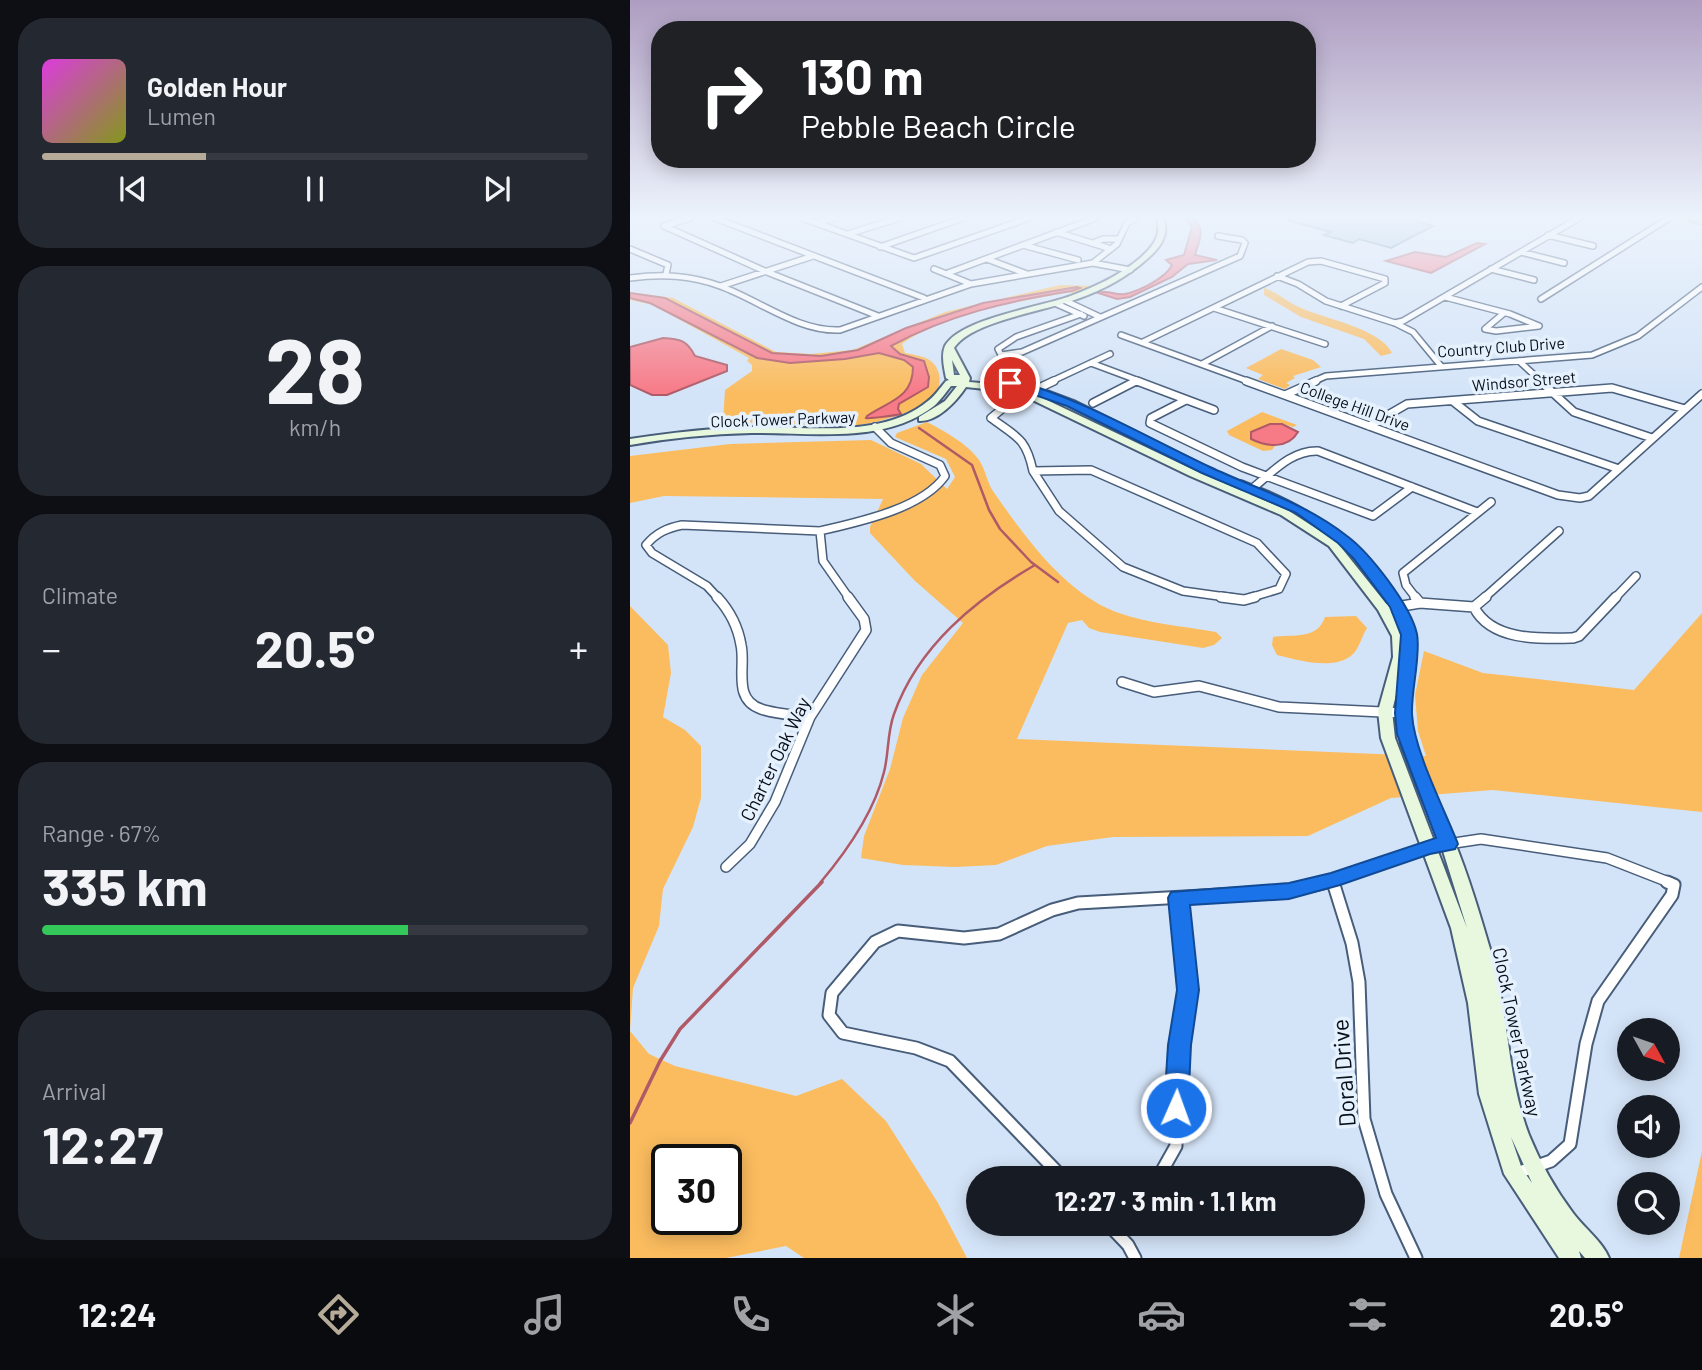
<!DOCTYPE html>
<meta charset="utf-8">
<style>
:root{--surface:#171b24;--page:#242831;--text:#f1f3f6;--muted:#9ea1a6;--line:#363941;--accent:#b6ab98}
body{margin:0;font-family:Barlow,sans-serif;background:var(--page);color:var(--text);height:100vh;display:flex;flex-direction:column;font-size:26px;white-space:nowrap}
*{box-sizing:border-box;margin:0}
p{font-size:23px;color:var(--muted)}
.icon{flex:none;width:38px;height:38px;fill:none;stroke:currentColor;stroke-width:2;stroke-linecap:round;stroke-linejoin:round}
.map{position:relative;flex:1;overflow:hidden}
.details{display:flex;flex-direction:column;gap:18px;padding:18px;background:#0d0f14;width:630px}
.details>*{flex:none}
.banner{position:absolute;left:21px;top:21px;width:665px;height:147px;border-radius:28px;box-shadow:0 4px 18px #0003;background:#202124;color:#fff;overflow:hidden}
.needle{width:46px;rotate:130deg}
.buttons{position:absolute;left:987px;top:1018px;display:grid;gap:14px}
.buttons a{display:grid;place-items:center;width:63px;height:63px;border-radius:50%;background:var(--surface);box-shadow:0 4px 18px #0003;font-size:35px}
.speed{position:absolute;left:21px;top:1144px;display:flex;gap:14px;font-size:35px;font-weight:700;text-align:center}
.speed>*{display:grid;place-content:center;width:91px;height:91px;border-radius:50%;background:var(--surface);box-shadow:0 4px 18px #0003;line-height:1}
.speed .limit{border:4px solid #111;border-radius:10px;background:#fff;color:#111}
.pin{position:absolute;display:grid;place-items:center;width:60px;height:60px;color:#fff;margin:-30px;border:4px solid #fff;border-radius:50%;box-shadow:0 2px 7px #0007}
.me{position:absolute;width:77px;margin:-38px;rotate:2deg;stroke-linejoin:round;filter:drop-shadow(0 0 5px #0008)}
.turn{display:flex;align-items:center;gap:24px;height:147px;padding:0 35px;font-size:32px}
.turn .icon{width:91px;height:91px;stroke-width:2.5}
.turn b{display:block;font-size:49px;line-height:60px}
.big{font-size:52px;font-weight:700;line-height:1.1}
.details .widget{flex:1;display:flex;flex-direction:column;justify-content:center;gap:10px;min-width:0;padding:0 24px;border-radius:28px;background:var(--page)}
.details .dial{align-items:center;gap:0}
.dial b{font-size:91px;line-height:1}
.song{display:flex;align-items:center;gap:21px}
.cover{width:84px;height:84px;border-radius:10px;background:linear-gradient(135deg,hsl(300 70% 55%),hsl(70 70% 35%))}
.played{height:7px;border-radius:4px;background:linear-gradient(90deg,var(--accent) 30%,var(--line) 30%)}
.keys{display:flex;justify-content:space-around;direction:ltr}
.heat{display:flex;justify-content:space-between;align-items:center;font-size:38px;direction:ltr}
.charge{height:10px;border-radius:5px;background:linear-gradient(90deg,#34c759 67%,var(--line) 0)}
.trip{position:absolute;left:336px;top:1166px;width:399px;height:70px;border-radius:35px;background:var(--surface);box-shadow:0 4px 18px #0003;font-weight:700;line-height:70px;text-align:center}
.dock{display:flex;height:112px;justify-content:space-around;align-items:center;background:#090b0e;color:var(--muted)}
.dock .icon{width:49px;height:49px}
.dock .on{color:var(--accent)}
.dock b{font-size:32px;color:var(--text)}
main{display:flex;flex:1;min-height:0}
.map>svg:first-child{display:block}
</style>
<main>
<section class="details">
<div class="widget">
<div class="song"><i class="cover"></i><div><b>Golden Hour</b><p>Lumen</p></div></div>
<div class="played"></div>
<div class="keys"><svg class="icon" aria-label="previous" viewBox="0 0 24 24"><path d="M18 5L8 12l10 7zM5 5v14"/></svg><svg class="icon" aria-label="pause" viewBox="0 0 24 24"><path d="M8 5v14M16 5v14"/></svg><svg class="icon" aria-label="next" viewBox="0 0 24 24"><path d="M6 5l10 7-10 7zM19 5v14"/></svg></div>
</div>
<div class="widget dial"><b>28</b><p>km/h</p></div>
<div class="widget"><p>Climate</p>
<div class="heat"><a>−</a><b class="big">20.5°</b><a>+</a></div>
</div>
<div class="widget"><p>Range · 67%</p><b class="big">335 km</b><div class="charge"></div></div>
<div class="widget"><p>Arrival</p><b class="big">12:27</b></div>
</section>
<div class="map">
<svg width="1072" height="1258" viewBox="0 0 1072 1258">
<rect width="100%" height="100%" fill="#d4e4f8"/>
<path fill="#fbbc5f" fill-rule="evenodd" d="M430 285 465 286 445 294 438 292C382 304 320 310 272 344L275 353C290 356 305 357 309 374 316 402 274 414 253 420 216 431 178 425 141 422 127 421 112 425 98 425L93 422 95 390 122 371V365L117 361 119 358 23 305 0 300V292L43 298 146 352 181 354 223 350 315 312Z
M634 288C647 292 657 302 669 307 694 319 750 328 762 353L751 356 734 339 671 317 634 295Z
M651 349 683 360 691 367 663 376 665 378 656 383 660 385 655 389 628 379 633 375 616 368Z
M632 412 667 425 663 427 653 424 621 432V439L645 446 642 450 633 451 599 435 597 431Z
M297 422C314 431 338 444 349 460 356 470 357 484 365 494 396 538 434 592 486 612 518 624 553 626 586 632L592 638 584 645 573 648 470 632 459 628 452 620 438 623 387 739 796 756 788 731 785 695 794 651 853 673 1004 690 1072 613V812L863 790 761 798 678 836 483 837 417 846 366 865 325 867 273 865 231 858 234 836 260 769 273 718 292 675 333 623 284 580 240 533V527L253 499 34 496 0 503V456L100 444 241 440 291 464 317 489 325 477 316 459 265 437 267 433Z
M0 606 38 645 41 673 33 717 55 730 71 746V798L63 827 33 889 29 926 3 988 0 1031 19 1054 45 1066 166 1096 212 1079 256 1121 308 1203 337 1258H174L156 1246 96 1258H0ZM37 1160H96V1220H37Z
M726 616 737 628C732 636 729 648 724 653 706 672 668 660 647 655L642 645 643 637C664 634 687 640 695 617Z
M1072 1151V1258H1049Z"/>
<path fill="#f77a87" stroke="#af5a66" stroke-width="2" d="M556 218H564C576 231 569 240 565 255L587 260 558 264 542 277 500 297 487 299 468 293C478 289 485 296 495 294 509 291 536 278 542 265L536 260 554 255 562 227Z
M847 243 855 244 801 273 756 261 785 252 816 257Z
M447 287 450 288 442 291C378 301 318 315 261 346L270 354 294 361 299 377 298 387 269 404 268 409 271 414C268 415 239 419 236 418L237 416C259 401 283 398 283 367L274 360 249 353 215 359 160 363 127 358 20 303 0 298V293L35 298 142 353 191 356 228 350 276 328 353 303Z
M33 338C50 339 57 340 65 356L97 365V371L37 395H22L0 385V347Z
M640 424H652L668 432C658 449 637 447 621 439V432Z"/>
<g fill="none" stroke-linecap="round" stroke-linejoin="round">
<path stroke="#af5a66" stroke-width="2.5" d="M289 428 342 465 359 510 370 529 401 562 428 582
M190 883C217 851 244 813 254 772 259 753 257 733 264 714 288 646 345 600 405 565"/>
<path stroke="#af5a66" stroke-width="3.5" d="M0 1123 30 1061 50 1029 192 882"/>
</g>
<path fill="#a1c8e0" stroke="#62889e" stroke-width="2" d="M657 218H777L803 226 761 248 729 239 723 243 694 235 701 232 657 220Z"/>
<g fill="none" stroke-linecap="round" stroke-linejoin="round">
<defs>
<path id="street-far3" d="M85 218 294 298
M172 218 284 258 399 218
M187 223 204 218
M34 226 137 272 248 316
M34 226 60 218
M426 232 481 249
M218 234 269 218
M918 235 963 246
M463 243 473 239H489
M393 245 448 260
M250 247 333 218
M0 249 38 265 36 274
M891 252 934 263
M357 259 397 274
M463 263 487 244 497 223 506 218
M304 269 341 284
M861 269 904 280
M318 273 466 218
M647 276 668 284 696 301 765 323 783 332 811 366
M0 278C32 274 60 275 90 286 129 300 168 332 210 330L341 284 463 263 500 270
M91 286 183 256
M815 297 880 314 909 326 866 331 855 329 874 313
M911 299 1039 218
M436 301 470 317
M427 304 454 316
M584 308 695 344
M451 314 386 337 368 349 371 355 392 352 610 256 615 243 612 240 588 236
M765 323 773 321 949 218
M491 335 620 382
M513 342 678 262 691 261 755 279V283L711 306
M889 361 912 382
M461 363 512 382
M572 364 642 326
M420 382 480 354
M503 382 506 381
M682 382 696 376 962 355 1008 336 1072 287"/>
<path id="street-far2" d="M507 381 584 410
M616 381 928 495 950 498 959 496 1072 394
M910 381 944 412 1022 438
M655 395 686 381
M556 400 521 418 520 423 612 467 743 516 782 487
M824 402 848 421 989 469
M463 403 506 381
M739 426 777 404 982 388 1055 409
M403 471 429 511 493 567 553 591 603 598
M403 471C396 438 387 437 361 418L383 400 424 381
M403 471 461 470 627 543 656 574 649 589 619 598
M615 494C638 478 658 450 688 451L847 512
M88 598 77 586 22 553 16 545C26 533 37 528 52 525L190 531
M219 598 193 561 190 531C228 522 292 509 315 476L310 465 261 443 245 427
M786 598 776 585 773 573 861 502
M854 598 929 531
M985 598 1006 576"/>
<path id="street-far1" d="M87 597C99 610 108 627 111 645 116 667 102 699 131 709 145 714 164 715 180 717
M591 597 614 600 625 597
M785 597 790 603
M844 607C861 641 910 639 943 638L949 636 986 597
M754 609 790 603 844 607 856 597
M492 682 524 692 569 686 649 707 773 713
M96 867 120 844 145 802 180 717 236 630 234 619 218 597
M703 880 704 883
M690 883 798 847 851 839 977 858 1041 883"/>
<path id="street" d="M703 882 722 943 729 982 734 1119 756 1194 786 1258
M884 1174 921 1161 940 1144 956 1044 968 1001 1042 895 1044 885 1037 882
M433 1178 320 1061 286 1048 213 1033 199 1015 202 993 245 942 268 931 334 938 369 934 422 910 448 903 659 891 697 882
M528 1178 546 1146V1089L558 990 549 898
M477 1223 498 1245 505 1258"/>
<path id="secondary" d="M527 218H533C540 235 530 248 517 259 497 277 473 290 447 299 416 311 341 321 324 348L340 378 339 382 374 385 400 392 568 472 659 511 704 540 670 515 605 484 610 481 614 482C672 504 711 528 750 577 760 589 771 601 778 615 794 645 781 677 780 709 780 723 782 737 787 750 796 781 811 809 823 838 839 877 851 918 863 959 879 1017 877 1078 899 1135 910 1162 925 1189 943 1213 954 1228 972 1241 979 1258H955L949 1251 951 1258H929L874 1174 849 1094 838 1003 821 928 751 738 748 711 763 657 762 636 748 610 699 546 651 515 560 476 394 396 374 391 336 387C326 402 307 422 289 421V417L315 401 327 386H321C316 392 310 401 304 406 254 445 181 432 122 433 81 434 40 438 0 445V439C40 433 81 428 122 427 177 426 253 439 298 401 305 396 310 388 316 381L319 380 316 378C314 368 311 355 315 346 330 318 413 307 443 295 467 286 490 275 509 259 523 247 532 236 527 218ZM322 360 330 375H324ZM710 546C733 568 765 602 773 634L758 606ZM772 671 767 721 772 747 813 851 837 928 765 738 762 711ZM881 1137 902 1183 892 1169Z
M404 386 444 401 595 476 594 478H586L438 405 401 391 399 389Z"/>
<path id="highway" d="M1055 218H1072V224L1056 220Z"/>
</defs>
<use href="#street-far3" stroke="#475d7a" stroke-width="8"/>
<use href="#street-far2" stroke="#475d7a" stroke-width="10"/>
<use href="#street-far1" stroke="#475d7a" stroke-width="12"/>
<use href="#street" stroke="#475d7a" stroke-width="15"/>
<use href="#secondary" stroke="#475d7a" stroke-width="4"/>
<use href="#highway" stroke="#759b68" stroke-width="3"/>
<use href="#street-far3" stroke="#fff" stroke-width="5"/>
<use href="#street-far2" stroke="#fff" stroke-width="7"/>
<use href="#street-far1" stroke="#fff" stroke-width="9"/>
<use href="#street" stroke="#fff" stroke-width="11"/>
<use href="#secondary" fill="#e7f8de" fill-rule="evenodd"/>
<use href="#highway" fill="#b0e792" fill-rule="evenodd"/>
</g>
<linearGradient id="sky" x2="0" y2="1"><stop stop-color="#ae9dc1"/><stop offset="0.55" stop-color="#ecf3fc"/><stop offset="1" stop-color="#ecf3fc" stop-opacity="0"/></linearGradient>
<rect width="1072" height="394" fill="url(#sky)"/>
<path fill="#1a73e8" stroke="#114b97" stroke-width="2" d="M380 379C451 398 514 436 580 467 627 489 675 503 717 536 740 553 781 606 787 634 791 655 781 691 782 714 784 751 814 808 828 844L825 849 800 854 710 885 659 899 560 905 569 990 561 1045 558 1108 554 1116 546 1119 537 1116 534 1108 538 1045 547 990 538 898 541 892 659 883 701 873 806 838 767 734 765 713 771 635 760 607 724 559 708 543 666 513 572 473 437 406 376 385 374 383Z"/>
<g text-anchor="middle" stroke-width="7" stroke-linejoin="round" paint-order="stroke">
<g font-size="16" fill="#070f1a" stroke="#e6f1fe">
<text transform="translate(871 347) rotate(-4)" y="6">Country Club Drive</text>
<text transform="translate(894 381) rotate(-5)" y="6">Windsor Street</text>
<text transform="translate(725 406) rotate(20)" y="6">College Hill Drive</text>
<text transform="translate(153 419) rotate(-2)" y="6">Clock Tower Parkway</text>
</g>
<g font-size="19" fill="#070f1a" stroke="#e6f1fe">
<text transform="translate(145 759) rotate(-64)" y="7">Charter Oak Way</text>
<text transform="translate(887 1032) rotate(78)" y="7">Clock Tower Parkway</text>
</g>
<g font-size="23" fill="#070f1a" stroke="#e6f1fe">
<text transform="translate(714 1073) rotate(-94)" y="8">Doral Drive</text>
</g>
</g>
</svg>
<div class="buttons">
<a><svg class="needle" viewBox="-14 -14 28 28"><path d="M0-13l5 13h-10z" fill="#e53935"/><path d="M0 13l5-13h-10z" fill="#9ea1a6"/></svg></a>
<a><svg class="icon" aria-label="sound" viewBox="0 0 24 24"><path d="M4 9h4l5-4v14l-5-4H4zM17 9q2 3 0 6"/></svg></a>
<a><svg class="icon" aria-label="search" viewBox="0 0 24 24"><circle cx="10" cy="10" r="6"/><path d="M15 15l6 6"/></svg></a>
</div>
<div class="speed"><div class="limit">30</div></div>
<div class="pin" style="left:380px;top:383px;background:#d93025"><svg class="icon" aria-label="arrive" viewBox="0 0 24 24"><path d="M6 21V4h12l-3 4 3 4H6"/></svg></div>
<svg class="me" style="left:546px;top:1108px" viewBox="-20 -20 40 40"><circle r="17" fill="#1a73e8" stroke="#fff" stroke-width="3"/><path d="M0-11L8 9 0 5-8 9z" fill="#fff"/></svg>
<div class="trip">12:27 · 3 min · 1.1 km</div>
<div class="banner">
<div class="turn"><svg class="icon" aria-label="right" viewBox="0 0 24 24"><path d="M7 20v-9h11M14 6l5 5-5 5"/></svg><div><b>130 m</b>Pebble Beach Circle</div></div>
</div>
</div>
</main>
<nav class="dock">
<b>12:24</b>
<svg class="icon on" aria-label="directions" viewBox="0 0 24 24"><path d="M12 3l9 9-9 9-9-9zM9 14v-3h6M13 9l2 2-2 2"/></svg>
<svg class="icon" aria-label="music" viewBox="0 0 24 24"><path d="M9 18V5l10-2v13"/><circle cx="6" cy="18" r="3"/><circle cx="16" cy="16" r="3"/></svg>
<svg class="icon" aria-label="phone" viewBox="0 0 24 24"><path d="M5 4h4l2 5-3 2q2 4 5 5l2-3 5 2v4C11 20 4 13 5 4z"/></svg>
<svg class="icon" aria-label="climate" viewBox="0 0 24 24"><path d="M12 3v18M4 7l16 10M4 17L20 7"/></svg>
<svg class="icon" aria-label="car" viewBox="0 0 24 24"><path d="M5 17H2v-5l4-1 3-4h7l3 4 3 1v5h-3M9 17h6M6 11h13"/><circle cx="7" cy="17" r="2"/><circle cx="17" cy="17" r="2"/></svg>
<svg class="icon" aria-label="filters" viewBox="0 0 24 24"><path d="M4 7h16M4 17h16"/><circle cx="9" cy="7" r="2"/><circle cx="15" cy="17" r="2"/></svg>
<b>20.5°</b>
</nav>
